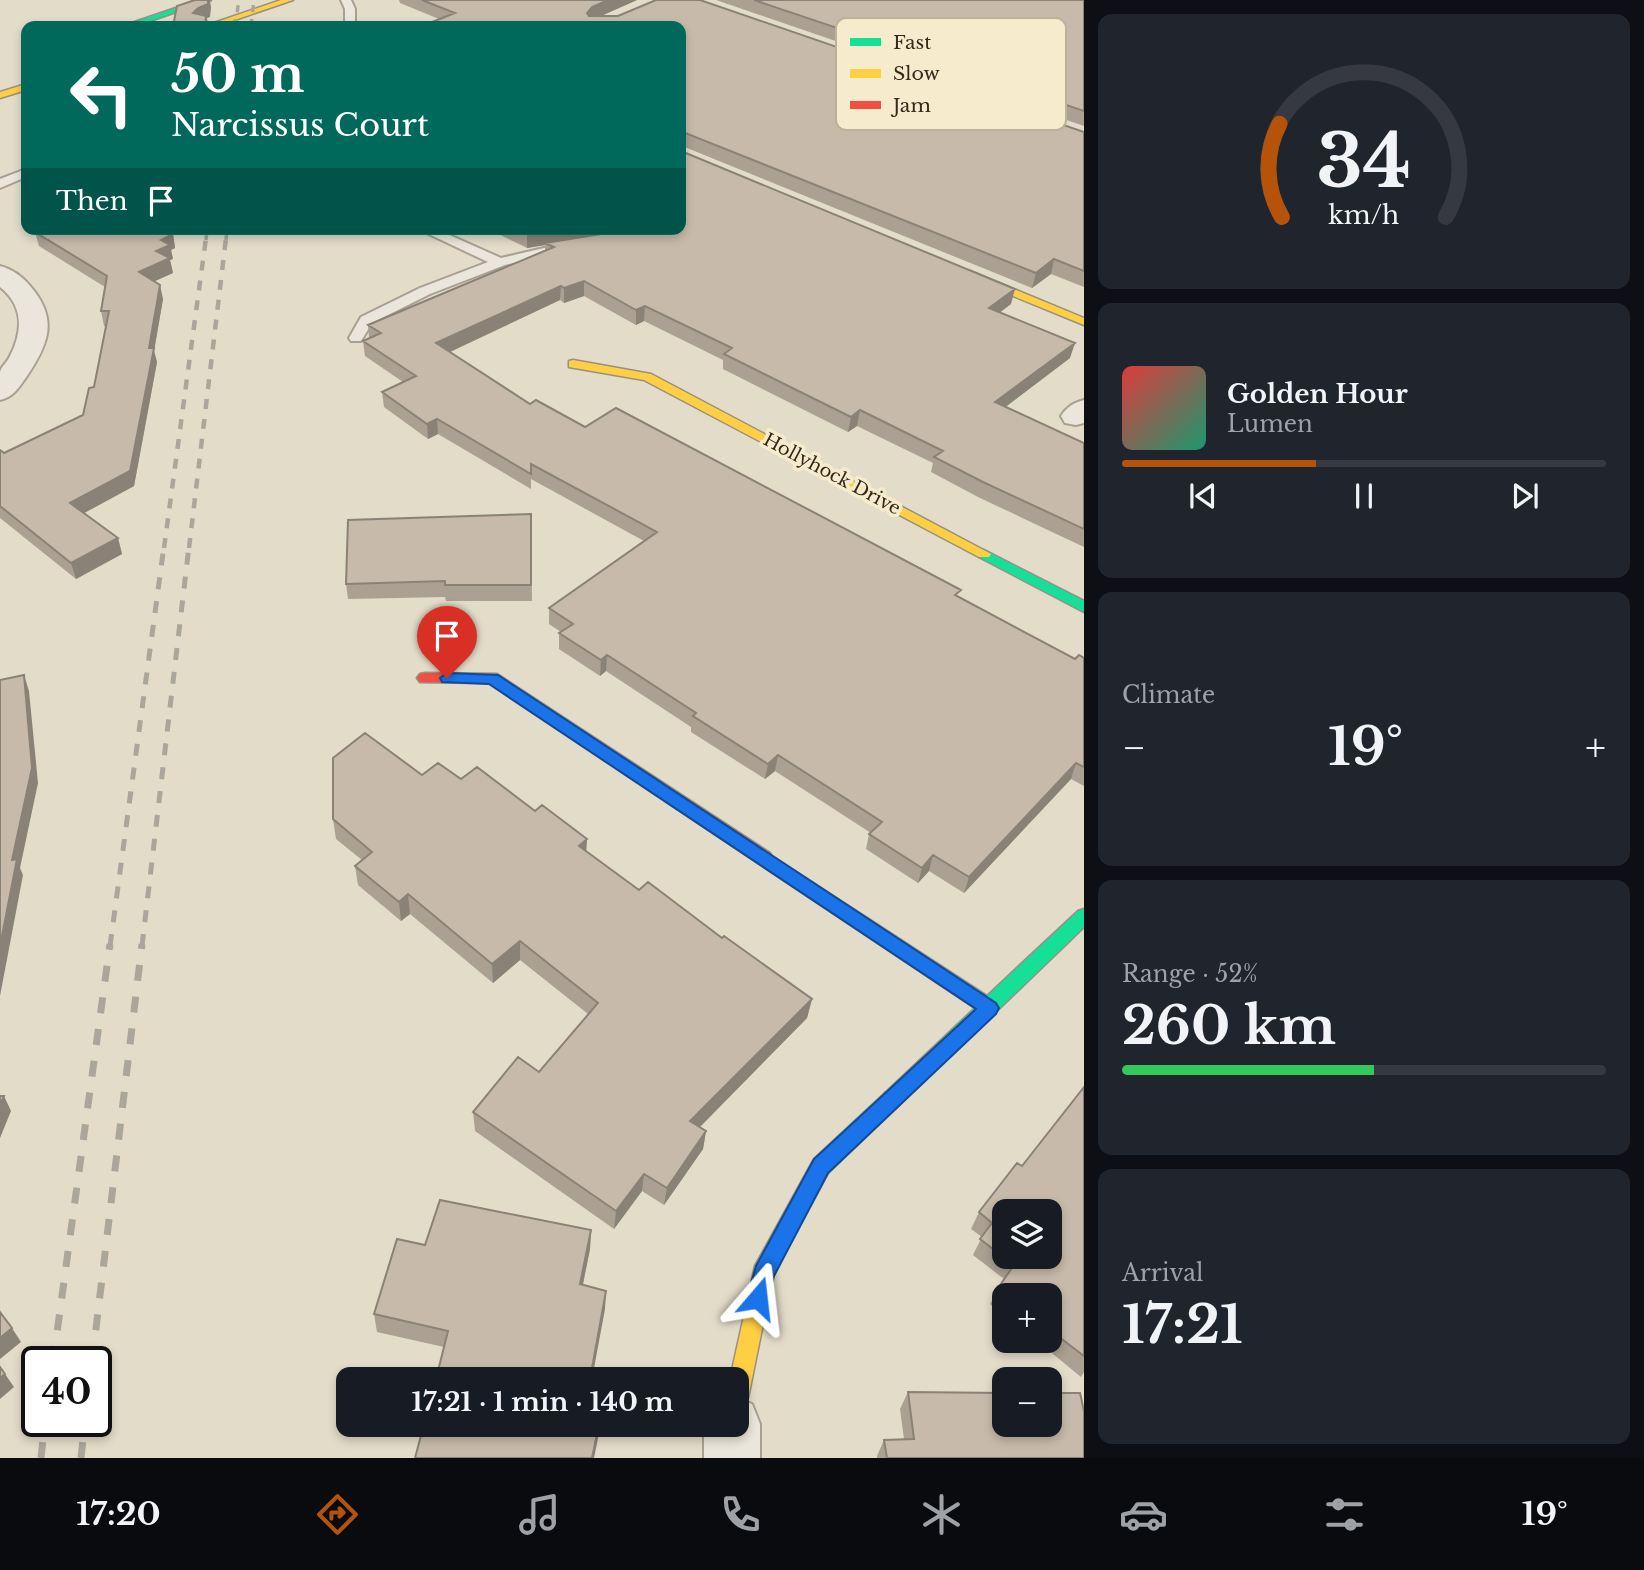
<!DOCTYPE html>
<meta charset="utf-8">
<style>
:root{--surface:#171b24;--page:#20242c;--text:#f1f3f6;--muted:#9ea1a6;--line:#363941;--accent:#b45309}
body{margin:0;font-family:"Libre Baskerville",serif;background:var(--page);color:var(--text);height:100vh;display:flex;flex-direction:column;font-size:26px;white-space:nowrap}
*{box-sizing:border-box;margin:0}
p{font-size:23px;color:var(--muted)}
.icon{flex:none;width:38px;height:38px;fill:none;stroke:currentColor;stroke-width:2;stroke-linecap:round;stroke-linejoin:round}
.map{position:relative;flex:1;overflow:hidden}
.side{display:flex;flex-direction:column;gap:14px;padding:14px;background:#0d0f14;width:560px}
.side>*{flex:none}
.top-card{position:absolute;left:21px;top:21px;width:665px;height:214px;border-radius:14px;box-shadow:0 4px 10px #0003;background:#00695c;color:#fff;overflow:hidden}
.buttons{position:absolute;left:992px;top:1199px;display:grid;gap:14px}
.buttons a{display:grid;place-items:center;width:70px;height:70px;border-radius:14px;background:var(--surface);box-shadow:0 4px 10px #0003;font-size:35px}
.speed{position:absolute;left:21px;top:1346px;display:flex;gap:14px;font-size:35px;font-weight:700;text-align:center}
.speed>*{display:grid;place-content:center;width:91px;height:91px;border-radius:50%;background:var(--surface);box-shadow:0 4px 10px #0003;line-height:1}
.speed .limit{border:4px solid #111;border-radius:10px;background:#fff;color:#111}
.pin{position:absolute;display:grid;place-items:center;width:60px;height:60px;color:#fff;margin:-72px -30px;border-radius:50% 50% 50% 0;rotate:-45deg;box-shadow:0 0 7px #0007}
.pin .icon{rotate:45deg}
.me{position:absolute;width:77px;margin:-38px;rotate:17deg;stroke-linejoin:round;filter:drop-shadow(0 0 5px #0008)}
.turn{display:flex;align-items:center;gap:24px;height:147px;padding:0 35px;font-size:32px}
.turn .icon{width:91px;height:91px;stroke-width:2.5}
.turn b{display:block;font-size:49px;line-height:60px}
.then{display:flex;align-items:center;height:66px;padding:0 35px;background:#0003;gap:14px;font-size:26px}
.big{font-size:52px;font-weight:700;line-height:1.1}
.side .tile{flex:1;display:flex;flex-direction:column;justify-content:center;gap:10px;min-width:0;padding:0 24px;border-radius:14px;background:var(--page)}
.side .dial{align-items:center;gap:0}
.dial svg{height:182px;overflow:visible;fill:none;stroke:var(--line);stroke-width:7;stroke-linecap:round;text-anchor:middle}
.dial text{fill:var(--text);stroke:none}
.song{display:flex;align-items:center;gap:21px}
.cover{width:84px;height:84px;border-radius:10px;background:linear-gradient(135deg,hsl(0 70% 55%),hsl(160 70% 35%))}
.played{height:7px;border-radius:4px;background:linear-gradient(90deg,var(--accent) 40%,var(--line) 40%)}
.keys{display:flex;justify-content:space-around;direction:ltr}
.heat{display:flex;justify-content:space-between;align-items:center;font-size:38px;direction:ltr}
.charge{height:10px;border-radius:5px;background:linear-gradient(90deg,#34c759 52%,var(--line) 0)}
.trip{position:absolute;left:336px;top:1367px;width:413px;height:70px;border-radius:14px;background:var(--surface);box-shadow:0 4px 10px #0003;font-weight:700;line-height:70px;text-align:center}
.tabs{display:flex;height:112px;justify-content:space-around;align-items:center;background:#090b0e;color:var(--muted)}
.tabs .icon{width:49px;height:49px}
.tabs .selected{color:var(--accent)}
.tabs b{font-size:32px;color:var(--text)}
main{display:flex;flex:1;min-height:0}
.map>svg:first-child{display:block}
</style>
<main>
<div class="map">
<svg width="1084" height="1458" viewBox="0 0 1084 1458">
<rect width="100%" height="100%" fill="#e3dcc9"/>
<g fill="none" stroke-linecap="round" stroke-linejoin="round">
<defs>
<path id="lane" d="M341 0H351L355 9V26H345V9Z
M26 169V177L0 188V179Z
M418 229H436L501 258 570 242 577 246 575 249 505 265 430 294 372 323 361 341H351L349 338 361 317 420 288 488 262Z"/>
<path id="street" d="M0 266C12 269 23 277 31 287 58 319 49 343 27 376 19 387 14 397 0 400 0 392 0 379 0 372 1 367 7 362 9 358 23 332 24 306 0 287Z
M1084 400V423L1076 425 1065 423 1061 416C1067 407 1073 403 1084 400Z
M737 1398 752 1404 760 1424V1458H704V1424H737Z"/>
<path id="fast" d="M199 0H211L135 26H123Z
M984 550 1084 601V612L979 557 977 554 979 551Z
M764 851 987 996 1078 911 1084 909V927L899 1105 892 1108 885 1105 882 1099 885 1093 975 1008 758 863 755 858 758 853Z"/>
<path id="slow" d="M281 0H293L217 26H205Z
M26 84V90L0 98V92Z
M962 271H970L1084 318V325L962 275Z
M573 360 651 374 991 554 989 557H979L644 380 569 367V361Z
M892 1090 899 1093 902 1099 899 1105 828 1173 773 1275 748 1398 745 1406 737 1409V1379H730L755 1266 814 1159 885 1093Z"/>
<path id="jam" d="M425 673 497 674 770 853 773 858 770 863H758L489 683 420 682 417 678 420 674Z"/>
</defs>
<use href="#lane" stroke="#a8a193" stroke-width="4"/>
<use href="#street" stroke="#a8a193" stroke-width="4"/>
<use href="#fast" stroke="#979083" stroke-width="3"/>
<use href="#slow" stroke="#979083" stroke-width="3"/>
<use href="#jam" stroke="#979083" stroke-width="3"/>
<use href="#lane" fill="#ebe6db" fill-rule="evenodd"/>
<use href="#street" fill="#ebe6db" fill-rule="evenodd"/>
<use href="#fast" fill="#16e098" fill-rule="evenodd"/>
<use href="#slow" fill="#ffcf43" fill-rule="evenodd"/>
<use href="#jam" fill="#f24e42" fill-rule="evenodd"/>
<path stroke="#aaa69b" stroke-width="3.5" stroke-dasharray="7 7" stroke-linecap="butt" d="M235 26 239 0
M251 26 254 0
M206 240 207 229
M226 240 227 229"/>
<path stroke="#aaa69b" stroke-width="4.5" stroke-dasharray="10 10" stroke-linecap="butt" d="M164 548 206 238
M189 548 226 238"/>
<path stroke="#aaa69b" stroke-width="5" stroke-dasharray="12 12" stroke-linecap="butt" d="M110 946 164 546
M142 946 189 546"/>
<path stroke="#aaa69b" stroke-width="7" stroke-dasharray="16 16" stroke-linecap="butt" d="M53 1362 110 944
M92 1362 142 944
M41 1458 45 1421
M81 1458 85 1421"/>
</g>
<path fill="#aba092" d="M399 0H637L601 16H618L656 0H700L1084 132V287L1051 274 1032 288 682 146H681V26H422L439 19 400 3Z
M716 0H1084V126Z
M488 229H681L1011 304 1000 312 1070 358 1005 407 1084 443V547L978 497 931 472 933 463 857 426 848 432 723 369V360L644 321 636 325 584 296 564 303 560 300 450 352 530 404 585 427 959 597 1075 659 1084 658V786L1071 779 964 893 929 871 918 883 866 849 869 834 871 833 775 771 765 779 691 732V727L606 671 600 676 559 649V633L561 632 549 624V608L644 541 531 479V489L438 434 428 439 384 407 382 392 403 382 365 356 363 341 369 338 368 325 545 250V245L527 248Z
M35 232 173 234 175 248 171 250 173 259 170 260 173 273 154 281 163 299 154 351 157 362 134 486 84 513 118 538 122 554 76 579 0 518V450L4 453 83 415 94 387 106 326H104L101 311 105 287 39 246Z
M531 514 532 601H446L445 597 348 599 346 584Z
M422 775 461 779 587 851 639 890 722 938 812 999 807 1018 700 1127 706 1131 703 1149 664 1205 642 1191 614 1229 475 1131 473 1112 539 1072 588 1014 520 960 493 983 410 914 401 921 358 885 355 866 362 860 336 839 333 819Z
M1084 1087V1372L1081 1377 1036 1340H1050V1295H1004V1316L990 1304 1004 1279 973 1255 982 1237 971 1229 979 1212 1022 1166Z
M591 1230 590 1249 583 1285 605 1309 444 1347 377 1332 374 1314 425 1245Z
M908 1392 1084 1458H877V1456L884 1440 904 1439 900 1409Z"/>
<path fill="#8b8277" d="M208 0H210L211 8 210 17 207 18 208 26H205L193 13 198 8Z
M608 0H637L592 20 587 13 592 7Z
M683 132 682 146H681V133Z
M552 229H600V235L545 243V245L527 248V234Z
M173 234 175 248 171 250 173 259 170 260 173 273 142 287 139 272 156 251 161 240Z
M1054 259 1051 274 1032 288 1036 273Z
M584 281V296L564 303V288Z
M160 285 163 299 154 351 157 362 134 486 75 518 70 503 149 348Z
M561 286 560 300 437 358 436 343Z
M1015 289 1011 304 986 323 989 308Z
M645 306 644 321 636 325V310Z
M1075 343 1070 358 991 418 995 402Z
M860 410 857 426 848 432 851 417Z
M437 419 438 434 428 439 427 424Z
M118 538 122 554 76 579 71 563Z
M607 655 606 671 600 676 601 660Z
M24 675 29 691 38 783 20 868 23 875 0 996V946L12 860Z
M778 755 775 771 765 779 768 764Z
M1076 763 1071 779 964 893 969 877Z
M587 839 586 858 579 846Z
M933 855 929 871 918 883 922 868Z
M408 894 410 914 401 921 399 902Z
M520 941V960L493 983 492 964Z
M812 999 807 1018 688 1139 690 1121Z
M4 1096 11 1111 0 1138V1106Z
M706 1131 703 1149 664 1205 667 1188Z
M644 1174 642 1191 614 1229 616 1211Z
M591 1230 590 1249 579 1302 580 1284Z
M606 1291 605 1309 592 1379H590Z
M12 1328 21 1342 0 1359V1338Z
M5 1374 14 1387 0 1399V1378Z
M599 1424H601L594 1458H592Z"/>
<path fill="#c7baaa" stroke="#8b8277" stroke-width="2" fill-rule="evenodd" d="M195 0H208V4L198 8 193 13 206 16 205 26H173L177 6Z
M422 0H608L592 7 587 13 589 16H618L656 0H700L1084 132V271L1054 259 1036 273 683 132 681 133V26H422L455 13Z
M754 0H1084V111Z
M681 151 1015 289 989 308 1075 343 995 402 1084 443V529L983 482 934 457 943 451 860 410 851 417 724 354 732 348 645 306 636 310 584 281 564 288 561 286 436 343 530 404 536 400 585 427 616 408 961 590 955 595 1075 659 1079 655 1084 658V767L1076 763 969 877 933 855 922 868 869 834 882 822 778 755 768 764 693 716 696 713 607 655 601 660 559 633 573 624 549 608 657 532 531 464V474L437 419 427 424 382 392 416 376 363 341 381 333 368 325 554 247 545 243 601 234 609 229H681Z
M41 229H165L173 234 161 240 170 245 156 251 170 258 139 272 160 285 149 348H154L130 471 70 503 118 538 71 563 0 506V450L4 453 83 415 89 388 94 387 109 311H101L107 276 35 232Z
M517 229H552L527 234Z
M531 514V585H445V581L346 584 348 520Z
M24 675 32 768 12 860 17 859 0 946V680Z
M365 733 422 775 438 763 461 779 477 767 535 811 542 805 587 839 579 846 639 890 648 882 722 938 724 936 812 999 690 1121 706 1131 667 1188 644 1174 616 1211 473 1112 518 1057 539 1072 598 1003 520 941 492 964 408 894 399 902 355 866 372 852 333 819V758Z
M1084 1087V1356L1050 1330V1295H1006L998 1288 1014 1265 980 1239 992 1223 979 1212 1017 1163 1022 1166ZM1004 1211H1050V1256H1004Z
M0 1096H4L0 1106Z
M440 1200 591 1230 580 1284 606 1291 590 1379H436L448 1331 374 1314 397 1239 425 1245Z
M0 1312 12 1328 0 1338Z
M0 1367 5 1374 0 1378Z
M908 1392 1004 1393V1424H1050V1393H1080L1084 1411V1458H887L884 1440 914 1439Z
M424 1424H599L592 1458H415Z"/>
<path fill="#1a73e8" stroke="#114b97" stroke-width="2" d="M447 673 498 675 996 1003 999 1008 996 1014 828 1173 774 1276 766 1306 758 1309 750 1306 747 1298 756 1266 814 1159 976 1009 489 684 442 682 440 678Z"/>
<g text-anchor="middle" stroke-width="7" stroke-linejoin="round" paint-order="stroke">
<g font-size="18" fill="#36291b" stroke="#f6eccd">
<text transform="translate(832 474) rotate(28)" y="6">Hollyhock Drive</text>
</g>
</g>
<rect x="836" y="18" width="230" height="112" rx="10" fill="#f6eccd" stroke="#bcb298" stroke-width="2"/>
<rect x="850" y="38" width="31" height="8" fill="#16e098"/>
<rect x="850" y="69" width="31" height="9" fill="#ffcf43"/>
<rect x="850" y="101" width="31" height="8" fill="#f24e42"/>
<g font-size="19" fill="#36291b">
<text x="893" y="49">Fast</text>
<text x="893" y="80">Slow</text>
<text x="893" y="112">Jam</text>
</g>
</svg>
<div class="buttons">
<a><svg class="icon" aria-label="layers" viewBox="0 0 24 24"><path d="M12 4l9 5-9 5-9-5zM3 14l9 5 9-5"/></svg></a>
<a>+</a>
<a>−</a>
</div>
<div class="speed"><div class="limit">40</div></div>
<div class="pin" style="left:447px;top:678px;background:#d93025"><svg class="icon" aria-label="arrive" viewBox="0 0 24 24"><path d="M6 21V4h12l-3 4 3 4H6"/></svg></div>
<svg class="me" style="left:758px;top:1298px" viewBox="-20 -20 40 40"><path d="M0-17L14 15 0 8-14 15z" fill="#1a73e8" stroke="#fff" stroke-width="4"/></svg>
<div class="trip">17:21 · 1 min · 140 m</div>
<div class="top-card">
<div class="turn"><svg class="icon" aria-label="left" viewBox="0 0 24 24"><path d="M17 20v-9H6M10 6l-5 5 5 5"/></svg><div><b>50 m</b>Narcissus Court</div></div>
<div class="then">Then<svg class="icon" aria-label="arrive" viewBox="0 0 24 24"><path d="M6 21V4h12l-3 4 3 4H6"/></svg></div>
</div>
</div>
<section class="side">
<div class="tile dial"><svg viewBox="0 0 100 80">
<path d="M14 69A42 42 0 1 1 86 69"/>
<path d="M14 69A42 42 0 0 1 13 28" stroke="#b45309"/>
<text x="50" y="56" font-size="32" font-weight="700">34</text>
<text x="50" y="72" font-size="11">km/h</text>
</svg></div>
<div class="tile">
<div class="song"><i class="cover"></i><div><b>Golden Hour</b><p>Lumen</p></div></div>
<div class="played"></div>
<div class="keys"><svg class="icon" aria-label="previous" viewBox="0 0 24 24"><path d="M18 5L8 12l10 7zM5 5v14"/></svg><svg class="icon" aria-label="pause" viewBox="0 0 24 24"><path d="M8 5v14M16 5v14"/></svg><svg class="icon" aria-label="next" viewBox="0 0 24 24"><path d="M6 5l10 7-10 7zM19 5v14"/></svg></div>
</div>
<div class="tile"><p>Climate</p>
<div class="heat"><a>−</a><b class="big">19°</b><a>+</a></div>
</div>
<div class="tile"><p>Range · 52%</p><b class="big">260 km</b><div class="charge"></div></div>
<div class="tile"><p>Arrival</p><b class="big">17:21</b></div>
</section>
</main>
<nav class="tabs">
<b>17:20</b>
<svg class="icon selected" aria-label="directions" viewBox="0 0 24 24"><path d="M12 3l9 9-9 9-9-9zM9 14v-3h6M13 9l2 2-2 2"/></svg>
<svg class="icon" aria-label="music" viewBox="0 0 24 24"><path d="M9 18V5l10-2v13"/><circle cx="6" cy="18" r="3"/><circle cx="16" cy="16" r="3"/></svg>
<svg class="icon" aria-label="phone" viewBox="0 0 24 24"><path d="M5 4h4l2 5-3 2q2 4 5 5l2-3 5 2v4C11 20 4 13 5 4z"/></svg>
<svg class="icon" aria-label="climate" viewBox="0 0 24 24"><path d="M12 3v18M4 7l16 10M4 17L20 7"/></svg>
<svg class="icon" aria-label="car" viewBox="0 0 24 24"><path d="M5 17H2v-5l4-1 3-4h7l3 4 3 1v5h-3M9 17h6M6 11h13"/><circle cx="7" cy="17" r="2"/><circle cx="17" cy="17" r="2"/></svg>
<svg class="icon" aria-label="filters" viewBox="0 0 24 24"><path d="M4 7h16M4 17h16"/><circle cx="9" cy="7" r="2"/><circle cx="15" cy="17" r="2"/></svg>
<b>19°</b>
</nav>
